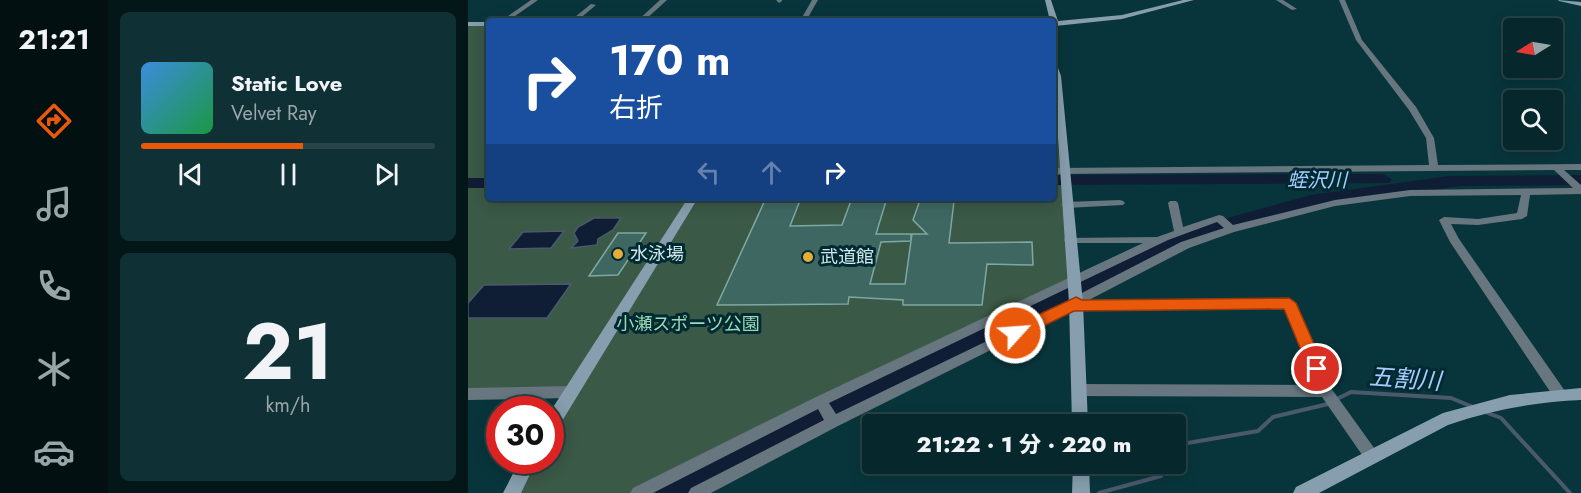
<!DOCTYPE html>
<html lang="ja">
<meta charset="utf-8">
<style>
:root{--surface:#06282c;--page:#0f3034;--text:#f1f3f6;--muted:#98a6a9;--line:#274448;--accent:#ea580c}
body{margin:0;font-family:Jost,"Noto Sans JP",sans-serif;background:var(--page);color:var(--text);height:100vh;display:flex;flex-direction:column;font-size:22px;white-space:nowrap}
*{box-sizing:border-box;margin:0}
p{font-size:20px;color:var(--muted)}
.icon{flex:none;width:33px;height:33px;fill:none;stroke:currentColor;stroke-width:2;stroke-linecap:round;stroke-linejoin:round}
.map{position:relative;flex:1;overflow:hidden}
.side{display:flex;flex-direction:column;gap:12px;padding:12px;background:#031618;width:360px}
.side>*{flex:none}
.banner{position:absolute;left:18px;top:18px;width:570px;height:183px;border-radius:6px;box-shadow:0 3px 15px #0003,0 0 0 2px var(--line);background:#1a4fa0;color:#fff;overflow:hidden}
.needle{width:39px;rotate:259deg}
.buttons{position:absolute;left:1035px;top:18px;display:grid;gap:12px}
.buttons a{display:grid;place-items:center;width:60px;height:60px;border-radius:6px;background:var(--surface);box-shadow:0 3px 15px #0003,0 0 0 2px var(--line);font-size:30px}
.speed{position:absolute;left:18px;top:396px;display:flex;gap:12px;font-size:30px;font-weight:700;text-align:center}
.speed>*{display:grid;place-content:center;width:78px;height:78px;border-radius:50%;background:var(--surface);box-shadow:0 3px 15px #0003,0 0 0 2px var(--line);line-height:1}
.speed .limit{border:9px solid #d22;background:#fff;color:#111}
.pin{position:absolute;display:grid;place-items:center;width:51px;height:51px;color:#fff;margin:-26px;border:3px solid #fff;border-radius:50%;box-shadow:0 2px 6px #0007}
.me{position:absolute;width:66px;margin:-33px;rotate:64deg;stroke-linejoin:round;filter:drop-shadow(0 0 4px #0008)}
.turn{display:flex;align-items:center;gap:21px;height:126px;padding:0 24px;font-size:27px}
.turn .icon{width:78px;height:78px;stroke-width:2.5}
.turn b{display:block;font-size:42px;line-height:51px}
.lanes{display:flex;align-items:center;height:57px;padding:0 24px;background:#0003;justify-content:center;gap:30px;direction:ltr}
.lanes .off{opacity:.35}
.side .tile{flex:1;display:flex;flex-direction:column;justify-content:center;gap:9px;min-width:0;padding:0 21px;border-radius:9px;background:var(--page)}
.side .dial{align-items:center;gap:0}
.dial b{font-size:78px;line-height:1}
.song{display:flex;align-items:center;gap:18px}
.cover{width:72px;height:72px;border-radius:9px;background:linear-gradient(135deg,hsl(210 70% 55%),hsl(140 70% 35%))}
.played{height:6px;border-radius:3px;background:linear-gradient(90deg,var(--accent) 55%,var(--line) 55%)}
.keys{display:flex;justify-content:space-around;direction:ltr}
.trip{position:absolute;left:394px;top:414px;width:324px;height:60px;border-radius:6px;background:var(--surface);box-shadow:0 3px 15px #0003,0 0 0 2px var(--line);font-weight:800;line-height:60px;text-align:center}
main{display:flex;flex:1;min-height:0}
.tab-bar{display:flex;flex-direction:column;width:108px;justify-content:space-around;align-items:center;background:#021012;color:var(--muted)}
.tab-bar .icon{width:42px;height:42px}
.tab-bar .current{color:var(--accent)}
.tab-bar b{font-size:27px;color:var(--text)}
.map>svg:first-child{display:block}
</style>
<main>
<nav class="tab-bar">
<b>21:21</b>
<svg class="icon current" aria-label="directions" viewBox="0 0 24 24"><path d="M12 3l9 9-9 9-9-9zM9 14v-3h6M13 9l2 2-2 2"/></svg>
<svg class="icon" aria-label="music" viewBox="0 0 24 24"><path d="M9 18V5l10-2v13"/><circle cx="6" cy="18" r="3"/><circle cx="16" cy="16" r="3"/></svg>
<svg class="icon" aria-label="phone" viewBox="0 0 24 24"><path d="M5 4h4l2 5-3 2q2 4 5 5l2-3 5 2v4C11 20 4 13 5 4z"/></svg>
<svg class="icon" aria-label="climate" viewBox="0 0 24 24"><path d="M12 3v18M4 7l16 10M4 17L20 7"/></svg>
<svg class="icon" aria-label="car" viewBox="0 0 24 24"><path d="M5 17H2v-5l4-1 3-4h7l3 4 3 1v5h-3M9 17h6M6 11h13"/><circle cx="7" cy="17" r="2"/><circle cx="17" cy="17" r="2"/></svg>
</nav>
<section class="side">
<div class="tile">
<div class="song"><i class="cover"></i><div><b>Static Love</b><p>Velvet Ray</p></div></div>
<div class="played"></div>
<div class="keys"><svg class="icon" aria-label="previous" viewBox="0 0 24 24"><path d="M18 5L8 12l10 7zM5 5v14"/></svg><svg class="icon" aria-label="pause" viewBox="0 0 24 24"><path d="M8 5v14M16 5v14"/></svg><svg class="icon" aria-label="next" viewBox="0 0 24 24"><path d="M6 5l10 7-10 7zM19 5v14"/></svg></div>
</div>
<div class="tile dial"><b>21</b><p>km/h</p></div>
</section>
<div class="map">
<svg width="1113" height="493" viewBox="0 0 1113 493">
<rect width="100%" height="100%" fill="#08353b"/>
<path fill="#3b5947" d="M0 26H21V198H585V102L605 283 169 493H52L69 461 82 460 83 438 111 389 0 390Z"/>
<path fill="#0f1d35" stroke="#4a5a6c" stroke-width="1.5" d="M126 218H153L145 230 130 239 129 245 103 248 110 241 106 233 110 227Z
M96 231 83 248 41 249 55 232Z
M103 284 79 318H0V303L16 285Z"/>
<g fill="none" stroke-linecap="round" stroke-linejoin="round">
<path stroke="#4a5a6c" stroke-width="4" d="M869 399 883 392 983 398 1005 407
M1017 412 1033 418 1102 493
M708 445 790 431 805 417 860 404
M631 493 693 476 691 464"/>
<path fill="#0f1d35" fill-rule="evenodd" d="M915 174 924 179 921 183 585 185V175Z
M1113 175V185L993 186 844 207 755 231 617 292 229 493H187L191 483 603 282 741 223 843 195 981 176Z
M0 178H21V188H0Z"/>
</g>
<path fill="#3f6761" stroke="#7ea9a2" stroke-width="1.5" d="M298 198H333L322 226 374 225 384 198H419L408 234H443V241L413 242 402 284H437L444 234H459L445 220 452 200 486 201 481 243 564 242 565 265 519 264 514 305H435V300L381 297 380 304 249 305Z
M150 233H178L150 275 121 276Z"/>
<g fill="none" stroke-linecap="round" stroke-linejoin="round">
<path fill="#67767f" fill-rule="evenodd" d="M63 0H70L40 21H33Z
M192 0H199L176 21H169Z
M308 0H314V1L311 3Z
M344 0H350L338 21H332Z
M808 0H815L829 9 824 10Z
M871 0H877L894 40 948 107 966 138 970 165 1113 164V170H1096L1113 185V194L1062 195 1059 216 1054 219 1010 225 983 224 991 239 1097 391 1099 395 1097 399 1092 401 1087 399 982 242 971 220 976 217 1010 219 1049 213 1053 195 942 196 867 206 766 232 721 248 617 302 825 300 863 388 909 452 911 457 909 462 904 464 899 462 854 397 611 396 606 394 604 390 606 386 611 384 849 385 817 307 605 309 370 426 243 493H220L223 488 356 420 350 409 185 493H162L165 488 348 397 675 243H601L597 242 596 240 597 238 689 237 706 231 700 203 702 201H708L710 203 715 227 751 215 755 216 765 225 867 200 942 190 1105 188 1086 170 585 174V168L961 165 958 138 941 110 888 40ZM749 222 756 228 713 242 604 298 602 301 368 414 361 403 700 240Z
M123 4 128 5 109 21H102Z
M652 200 655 201 657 203 655 205 598 208 593 205 598 202Z
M104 386 109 388 111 392 109 396 104 398 0 400V388Z"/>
<path fill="#869ead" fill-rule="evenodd" d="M577 0H583L590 21 654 15 715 0H726L654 19 587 26H585V21H582Z
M1090 0 1113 2V6L1091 1Z
M0 22H21V26H0Z
M585 63 589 65 593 76 615 303 620 424H604L601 303Z
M220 198H230L88 431 82 433V412Z
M1113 388V400C1067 402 1023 410 980 425L851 493H825L828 487 975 413 1042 395Z
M52 460H69L53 493H35Z
M605 464H621L622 493H604Z"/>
</g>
<path fill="#ea580c" stroke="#983908" stroke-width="1.5" d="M608 297 614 300 821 298 828 303 857 369 855 374H843L816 309 606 311 553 337H542L539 333 542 328Z"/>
<g fill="#e7ac36" stroke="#002a31" stroke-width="2">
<circle cx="150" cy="254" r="6"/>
<circle cx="340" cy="257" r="6"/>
</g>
<g text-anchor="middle" stroke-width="6" stroke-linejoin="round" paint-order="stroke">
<g font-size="18" fill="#d2e8eb" stroke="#002a31" text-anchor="start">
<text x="162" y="260">水泳場</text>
<text x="352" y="263">武道館</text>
</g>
<g font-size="18" fill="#9cdab5" stroke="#002a31">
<text x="220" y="330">小瀬スポーツ公園</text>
</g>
<g font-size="20" font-style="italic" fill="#aacafe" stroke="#002a31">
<text x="849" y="187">蛭沢川</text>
</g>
<g font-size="24" font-style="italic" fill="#aacafe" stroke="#002a31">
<text transform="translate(937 379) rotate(4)" y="8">五割川</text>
</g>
</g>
</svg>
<div class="buttons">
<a><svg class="needle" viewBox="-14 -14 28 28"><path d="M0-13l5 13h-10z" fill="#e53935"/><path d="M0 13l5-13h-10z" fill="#98a6a9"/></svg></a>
<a><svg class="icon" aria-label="search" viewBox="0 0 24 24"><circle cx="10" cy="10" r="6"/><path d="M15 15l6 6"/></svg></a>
</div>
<div class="speed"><div class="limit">30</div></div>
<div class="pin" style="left:849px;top:369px;background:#d93025"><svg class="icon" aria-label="arrive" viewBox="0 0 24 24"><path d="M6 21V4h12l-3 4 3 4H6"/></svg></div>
<svg class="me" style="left:547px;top:333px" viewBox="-20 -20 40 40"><circle r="17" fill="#ea580c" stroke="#fff" stroke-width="3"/><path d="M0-11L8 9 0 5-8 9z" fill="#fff"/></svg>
<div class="trip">21:22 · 1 分 · 220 m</div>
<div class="banner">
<div class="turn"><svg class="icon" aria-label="right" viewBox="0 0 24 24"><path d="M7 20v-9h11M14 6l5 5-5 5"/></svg><div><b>170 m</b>右折</div></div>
<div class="lanes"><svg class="icon off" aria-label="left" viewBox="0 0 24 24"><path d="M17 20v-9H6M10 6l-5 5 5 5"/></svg><svg class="icon off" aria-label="ahead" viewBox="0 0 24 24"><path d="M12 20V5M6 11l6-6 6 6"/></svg><svg class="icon" aria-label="right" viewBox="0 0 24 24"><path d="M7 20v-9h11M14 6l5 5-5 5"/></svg></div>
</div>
</div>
</main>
